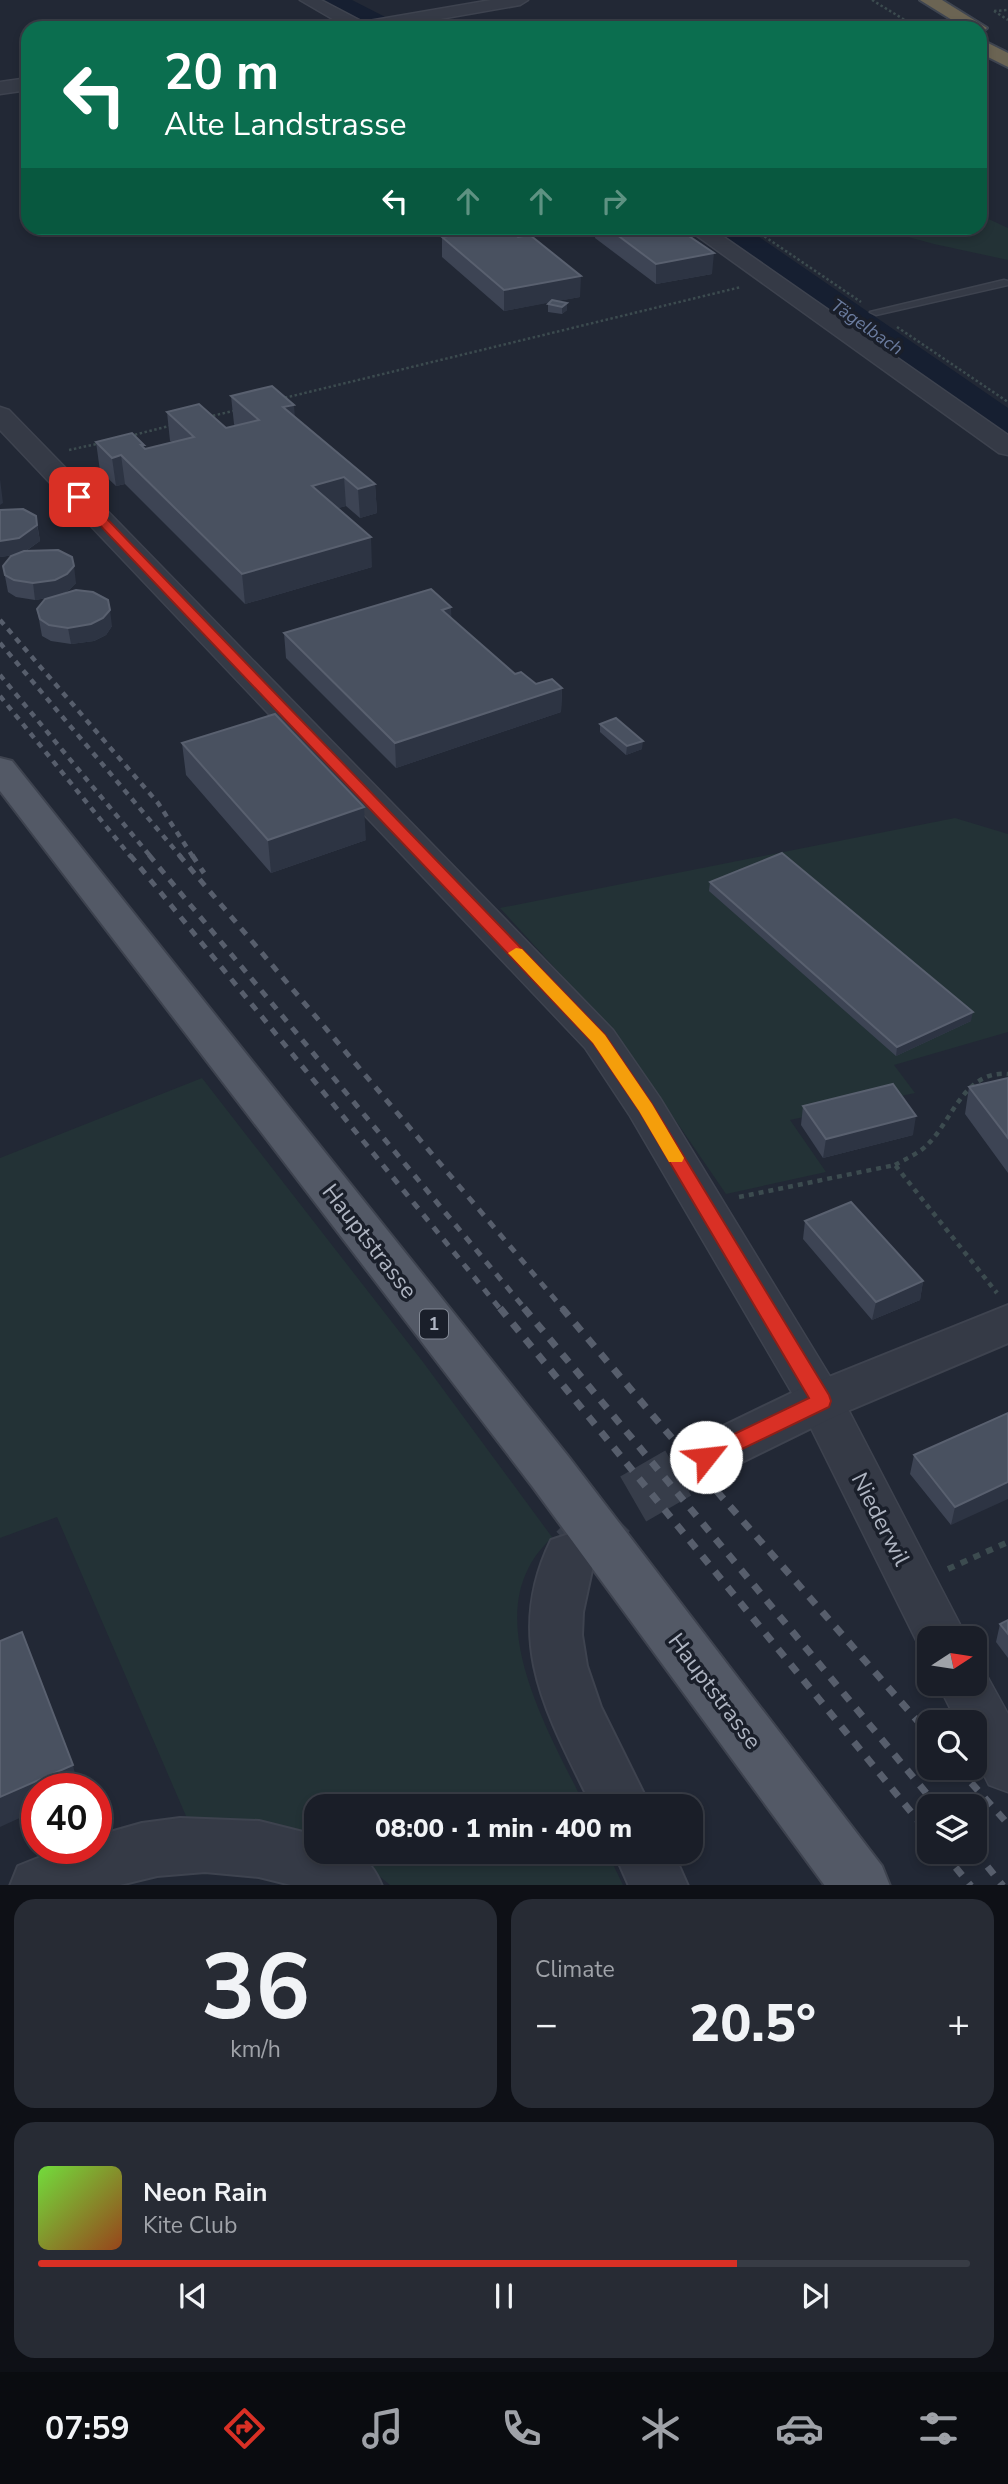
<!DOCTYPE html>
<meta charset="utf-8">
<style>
:root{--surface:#1a1e28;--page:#272b34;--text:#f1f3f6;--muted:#9fa2a8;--line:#383c45;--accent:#d93025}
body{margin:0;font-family:"Nunito Sans",sans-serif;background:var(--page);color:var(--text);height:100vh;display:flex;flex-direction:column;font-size:26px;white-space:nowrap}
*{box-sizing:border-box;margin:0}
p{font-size:23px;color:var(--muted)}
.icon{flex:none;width:38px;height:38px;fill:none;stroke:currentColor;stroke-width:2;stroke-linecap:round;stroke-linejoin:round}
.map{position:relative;height:1885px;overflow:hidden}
.drawer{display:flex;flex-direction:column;gap:14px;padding:14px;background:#0e1016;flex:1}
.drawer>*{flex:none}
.top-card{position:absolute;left:21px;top:21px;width:966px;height:214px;border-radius:21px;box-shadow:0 4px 10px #0003,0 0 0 2px var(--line);background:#0b6e4f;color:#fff;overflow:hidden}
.needle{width:46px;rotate:78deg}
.controls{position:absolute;left:917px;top:1626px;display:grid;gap:14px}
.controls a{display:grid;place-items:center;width:70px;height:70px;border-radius:14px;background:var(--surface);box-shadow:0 4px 10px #0003,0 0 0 2px var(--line);font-size:35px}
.speed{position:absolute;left:21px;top:1773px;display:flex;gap:14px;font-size:35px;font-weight:700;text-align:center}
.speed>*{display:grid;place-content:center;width:91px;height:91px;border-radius:50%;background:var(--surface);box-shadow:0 4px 10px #0003,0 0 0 2px var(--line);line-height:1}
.speed .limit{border:10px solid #d22;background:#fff;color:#111}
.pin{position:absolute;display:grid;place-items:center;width:60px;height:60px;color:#fff;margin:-30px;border-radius:14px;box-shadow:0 4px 10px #0006}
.me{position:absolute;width:77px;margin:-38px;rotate:61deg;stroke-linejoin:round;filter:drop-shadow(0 0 5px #0008)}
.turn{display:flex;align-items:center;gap:24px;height:147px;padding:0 28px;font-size:32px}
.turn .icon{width:91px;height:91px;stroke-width:2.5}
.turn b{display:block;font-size:49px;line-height:60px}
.lanes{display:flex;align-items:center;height:66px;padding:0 28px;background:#0003;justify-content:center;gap:35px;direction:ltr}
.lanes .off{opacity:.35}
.big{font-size:52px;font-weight:800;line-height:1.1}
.drawer .card{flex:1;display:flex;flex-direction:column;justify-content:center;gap:10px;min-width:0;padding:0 24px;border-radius:21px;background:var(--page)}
.drawer .dial{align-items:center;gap:0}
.dial b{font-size:91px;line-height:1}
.song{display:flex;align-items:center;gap:21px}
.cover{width:84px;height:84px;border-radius:10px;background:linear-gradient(135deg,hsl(100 70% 55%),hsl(20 70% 35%))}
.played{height:7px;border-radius:4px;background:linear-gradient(90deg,var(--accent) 75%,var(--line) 75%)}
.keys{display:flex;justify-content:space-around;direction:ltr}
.heat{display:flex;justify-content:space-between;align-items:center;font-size:38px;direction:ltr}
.drawer .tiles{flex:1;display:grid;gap:14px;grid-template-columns:1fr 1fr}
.card:last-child{grid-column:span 2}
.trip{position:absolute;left:304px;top:1794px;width:399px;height:70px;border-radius:21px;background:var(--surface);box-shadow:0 4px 10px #0003,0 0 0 2px var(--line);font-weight:800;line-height:70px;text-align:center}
.tab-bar{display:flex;height:112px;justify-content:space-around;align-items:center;background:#0a0c10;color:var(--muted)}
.tab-bar .icon{width:49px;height:49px}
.tab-bar .current{color:var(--accent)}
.tab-bar b{font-size:32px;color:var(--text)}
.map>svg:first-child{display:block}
</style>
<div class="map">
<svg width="1008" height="1886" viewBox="0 0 1008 1886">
<rect width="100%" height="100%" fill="#222835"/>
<path fill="#233236" d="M980 215 1008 228V260L934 244 875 228H980Z
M955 818 1008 834V1032L894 1065 915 1093 790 1120 826 1172 726 1194 619 1038 500 908Z
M202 1078 423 1362 552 1537C544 1546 534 1556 529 1567 491 1638 554 1742 585 1806H317V1845L189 1823 57 1517 0 1538V1158Z
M333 1852H607L623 1885H390L366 1865Z"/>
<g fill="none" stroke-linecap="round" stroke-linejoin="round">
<path fill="#161f31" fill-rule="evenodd" d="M319 0H352L395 22 399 28H366L323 5Z
M708 228H746L1008 408V438L994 434 713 235Z"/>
<path stroke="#373d4a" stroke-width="52" stroke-dasharray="52 26" stroke-linecap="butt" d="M575 1550 614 1510 706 1457"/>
<defs>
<path id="service" d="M1004 280 1008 281V285L876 315 870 312Z"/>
<path id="minor" d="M300 0H321L363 22 491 0H528L520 5 389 28H348Z
M28 78V90L0 94V82Z
M686 228H711L1008 435V455L999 453Z
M0 407 9 410 613 1030 660 1098 837 1388 967 1638H929V1656L923 1654 802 1410 630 1116 585 1048 0 430Z
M975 1665 982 1667 1008 1714V1792L989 1785 975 1757V1722H957L938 1684H975Z"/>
<path id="tertiary" d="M1008 1305V1343L838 1415 724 1471 706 1477 688 1471 681 1457 688 1443 804 1387Z
M569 1534 587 1540 595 1556 583 1612 582 1635 587 1666 601 1707 650 1806H592C548 1716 502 1641 551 1540Z
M180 1818 259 1821 311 1834 317 1836V1852C352 1852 367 1850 382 1886H295L259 1877 205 1872 157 1876 116 1886H10L18 1866 63 1848H96V1836L142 1823Z
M614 1852H673L688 1886H629Z"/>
<path id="primary" d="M0 758 12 761 568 1456 882 1866 890 1886H825L532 1486 0 791Z"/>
<path id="motorway" d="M920 0H942L987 28 980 33V28H965Z
M980 39 1008 53V67L980 53Z"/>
</defs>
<use href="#service" stroke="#3e434f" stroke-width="3"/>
<use href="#minor" stroke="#3e434f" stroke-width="3"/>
<use href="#tertiary" stroke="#3e434f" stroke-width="4"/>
<use href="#primary" stroke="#3e434f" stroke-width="4"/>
<use href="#motorway" stroke="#3f4550" stroke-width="4"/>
<path stroke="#3c4b4f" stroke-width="2.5" stroke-dasharray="2.5 2.5" stroke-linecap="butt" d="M872 0 918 28
M994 11 1008 20
M994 11 1008 10
M752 228 861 302
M897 327 1008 402
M280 399 741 287
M208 417 237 410
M130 436 173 425
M69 450 101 443"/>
<path stroke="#3c4b4f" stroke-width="4.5" stroke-dasharray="5 5" stroke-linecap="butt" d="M895 1165C905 1159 920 1153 928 1144 952 1121 964 1070 1008 1074
M739 1197 895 1165 997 1293"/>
<path stroke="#3c4b4f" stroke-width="6" stroke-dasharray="7 7" stroke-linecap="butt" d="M948 1569 1008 1542"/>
<use href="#service" fill="#353a46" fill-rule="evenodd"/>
<use href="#minor" fill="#353a46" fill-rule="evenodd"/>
<use href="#tertiary" fill="#353a46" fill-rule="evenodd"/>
<use href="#primary" fill="#535966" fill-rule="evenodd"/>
<use href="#motorway" fill="#6b6453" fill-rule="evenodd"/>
<path stroke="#575e6c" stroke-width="4.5" stroke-dasharray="6 6" stroke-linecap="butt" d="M0 620 158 803 193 857
M0 643 181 857
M0 675 151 857
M0 696 131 857"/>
<path stroke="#575e6c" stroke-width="5" stroke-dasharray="8 8" stroke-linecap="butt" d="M130 855 501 1310
M149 855 526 1310
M179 855 564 1310
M192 855 204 873"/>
<path stroke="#575e6c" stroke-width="7" stroke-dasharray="10 10" stroke-linecap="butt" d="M500 1308 929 1834
M524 1308 937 1806
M562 1308 721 1496 929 1734
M958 1768 1008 1824
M975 1851 1003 1886
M943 1852 971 1886"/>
</g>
<path fill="#3d4454" d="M596 228H677L712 274 656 284 595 238Z
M442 237 580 297 557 301 567 303V310L562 314 548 312V304L550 302 504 311 442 257Z
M231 396 295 417 375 484 377 513 360 518 346 506 338 508 372 567 245 604 125 484 116 486 100 471 96 442 145 449 172 442 170 441 167 412 226 428 235 426 234 424Z
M0 510 36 516 40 541 26 551 76 583 69 590 60 595 112 626 106 635 94 641 71 644 51 641 42 636 37 609 54 597 35 600 16 597 8 592 3 566 15 555 0 557Z
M451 607V618L515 674 536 684 562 688 561 712 396 768 286 658 284 633Z
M600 724 642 749 626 755 600 732Z
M182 743 366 840 271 873 186 775Z
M710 882 971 1021 896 1056 709 891Z
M1008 1078V1173L965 1114 969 1087Z
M803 1106 913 1135 823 1158 801 1125Z
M805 1221 923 1281 920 1300 872 1320 803 1239Z
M1008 1413 951 1525 910 1474 914 1455Z
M1008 1620V1658L996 1642 1000 1624Z"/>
<path fill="#2d3443" d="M714 253 712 274 656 284V264Z
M581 276 580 297 504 311V290Z
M567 303V310L562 314V307Z
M294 405 296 433 283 407Z
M121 455 125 484 116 486 112 458Z
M344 477 346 506 314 515 312 486Z
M0 479 3 503 0 505Z
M375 484 377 513 360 518 358 489Z
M37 525 40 541 21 554 0 557V541Z
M371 537 372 567 245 604 242 574Z
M74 566 76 583 69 590 57 596 35 600 33 583Z
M451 607 452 631 442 610Z
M110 610 112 626 106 635 94 641 71 644 68 628Z
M562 688 561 712 396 768 395 743Z
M643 741 642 749 626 755 627 746Z
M364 807 366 840 271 873 268 840Z
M973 1012 971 1021 896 1056 897 1047Z
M916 1116 913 1135 823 1158 826 1139Z
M923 1281 920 1300 872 1320 876 1302Z
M1008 1482V1499L951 1525 955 1507Z
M73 1765 78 1788H37V1810L0 1827V1797Z"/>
<path fill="#495160" stroke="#59606f" stroke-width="2" d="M499 228H507L518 237 530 235 581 276 504 290 442 237Z
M608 228H677L714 253 656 264Z
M552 300 567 303 562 307 548 304Z
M272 386 294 405 283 407 375 484 358 489 344 477 312 486 371 537 242 574 121 455 112 458 96 442 132 433 144 445H141L145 449 194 437 167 412 199 404 226 428 259 420 231 396Z
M23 509 36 516 37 525 19 538 0 541V510Z
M58 550 72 557 74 566 67 574 55 580 33 583 14 580 5 575 3 566 11 556 24 551Z
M431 589 451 607 442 610 515 674 521 672 536 684 552 679 562 688 395 743 284 633Z
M76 590 93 592 108 600 110 610 103 618 91 624 68 628 49 625 40 619 37 609 45 599Z
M275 714 364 807 268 840 182 743Z
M616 718 643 741 627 746 600 724Z
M782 853 973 1012 897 1047 710 882Z
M1008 1078V1138L969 1087Z
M893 1084 916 1116 826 1139 803 1106Z
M851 1202 923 1281 876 1302 805 1221Z
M1008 1413V1482L955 1507 914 1455Z
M1008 1620V1634L1000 1624Z
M22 1632 73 1765 0 1797V1641Z"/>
<path fill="#d93025" stroke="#8d1f18" stroke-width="2" d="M75 494H83L605 1035 652 1104 829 1395 831 1401 829 1407 713 1463 706 1466 699 1463 696 1457 699 1451 809 1398 640 1112 593 1043 75 499Z"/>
<path fill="#f59e0b" d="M516 948 522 949 605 1035 652 1104 684 1158 682 1162H669L639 1111 593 1043 511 956 508 953Z"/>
<g text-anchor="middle" stroke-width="7" stroke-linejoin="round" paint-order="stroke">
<g font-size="18" font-style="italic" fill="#6b7c9f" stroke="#1a1f2a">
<text transform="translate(867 327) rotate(35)" y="6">Tägelbach</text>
</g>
<rect fill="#1a1f2a" stroke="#828894" stroke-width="2" x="420" y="1309.5" width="28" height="29" rx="5"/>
<g font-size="18" font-weight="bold" fill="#afb5c2">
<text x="434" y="1330">1</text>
</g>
<g font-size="23" fill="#afb5c2" stroke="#1a1f2a">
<text transform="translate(370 1241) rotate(52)" y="8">Hauptstrasse</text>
<text transform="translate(881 1519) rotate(63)" y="8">Niederwil</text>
<text transform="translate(715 1691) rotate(53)" y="8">Hauptstrasse</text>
</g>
</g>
</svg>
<div class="controls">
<a><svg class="needle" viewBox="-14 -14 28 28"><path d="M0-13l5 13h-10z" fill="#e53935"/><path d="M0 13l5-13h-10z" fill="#9fa2a8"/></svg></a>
<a><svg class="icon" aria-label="search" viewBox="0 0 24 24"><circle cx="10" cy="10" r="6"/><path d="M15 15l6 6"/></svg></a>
<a><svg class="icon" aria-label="layers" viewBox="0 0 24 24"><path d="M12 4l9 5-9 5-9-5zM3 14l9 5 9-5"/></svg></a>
</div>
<div class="speed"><div class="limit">40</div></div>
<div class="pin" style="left:79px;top:497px;background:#d93025"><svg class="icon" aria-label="arrive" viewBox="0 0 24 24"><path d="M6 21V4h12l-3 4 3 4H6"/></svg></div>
<svg class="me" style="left:706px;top:1457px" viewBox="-20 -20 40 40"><circle r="19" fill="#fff"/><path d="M0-13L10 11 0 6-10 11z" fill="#d93025"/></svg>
<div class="trip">08:00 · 1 min · 400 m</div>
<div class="top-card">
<div class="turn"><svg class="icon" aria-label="left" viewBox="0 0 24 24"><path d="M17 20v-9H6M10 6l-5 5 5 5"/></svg><div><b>20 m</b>Alte Landstrasse</div></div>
<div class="lanes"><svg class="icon" aria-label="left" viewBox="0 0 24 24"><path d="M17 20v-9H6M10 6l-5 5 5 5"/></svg><svg class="icon off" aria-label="ahead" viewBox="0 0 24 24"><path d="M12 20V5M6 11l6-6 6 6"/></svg><svg class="icon off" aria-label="ahead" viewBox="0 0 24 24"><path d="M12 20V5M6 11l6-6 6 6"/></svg><svg class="icon off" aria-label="right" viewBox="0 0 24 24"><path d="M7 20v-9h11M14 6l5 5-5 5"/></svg></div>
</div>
</div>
<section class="drawer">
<div class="tiles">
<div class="card dial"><b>36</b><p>km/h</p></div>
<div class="card"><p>Climate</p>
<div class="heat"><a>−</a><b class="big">20.5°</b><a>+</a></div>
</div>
<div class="card">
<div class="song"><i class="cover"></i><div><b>Neon Rain</b><p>Kite Club</p></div></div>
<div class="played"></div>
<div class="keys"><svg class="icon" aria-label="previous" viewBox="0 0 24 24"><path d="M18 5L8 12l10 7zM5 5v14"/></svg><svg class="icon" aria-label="pause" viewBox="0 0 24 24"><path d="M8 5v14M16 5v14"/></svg><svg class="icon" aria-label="next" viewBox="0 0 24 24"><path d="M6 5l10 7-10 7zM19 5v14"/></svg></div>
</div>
</div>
</section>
<nav class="tab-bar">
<b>07:59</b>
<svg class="icon current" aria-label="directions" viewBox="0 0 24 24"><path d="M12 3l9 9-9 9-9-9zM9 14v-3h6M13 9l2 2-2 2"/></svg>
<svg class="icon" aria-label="music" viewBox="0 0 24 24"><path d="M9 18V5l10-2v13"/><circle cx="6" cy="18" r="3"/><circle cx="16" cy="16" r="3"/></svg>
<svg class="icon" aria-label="phone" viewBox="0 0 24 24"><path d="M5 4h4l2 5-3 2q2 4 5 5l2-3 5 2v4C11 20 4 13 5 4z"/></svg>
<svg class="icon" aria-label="climate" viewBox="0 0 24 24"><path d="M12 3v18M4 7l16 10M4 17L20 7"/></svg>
<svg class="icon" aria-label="car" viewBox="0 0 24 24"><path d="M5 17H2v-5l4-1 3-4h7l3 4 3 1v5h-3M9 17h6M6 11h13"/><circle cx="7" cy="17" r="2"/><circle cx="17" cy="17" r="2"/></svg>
<svg class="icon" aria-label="filters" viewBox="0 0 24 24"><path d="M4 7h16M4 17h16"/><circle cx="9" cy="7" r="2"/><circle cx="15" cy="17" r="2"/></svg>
</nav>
